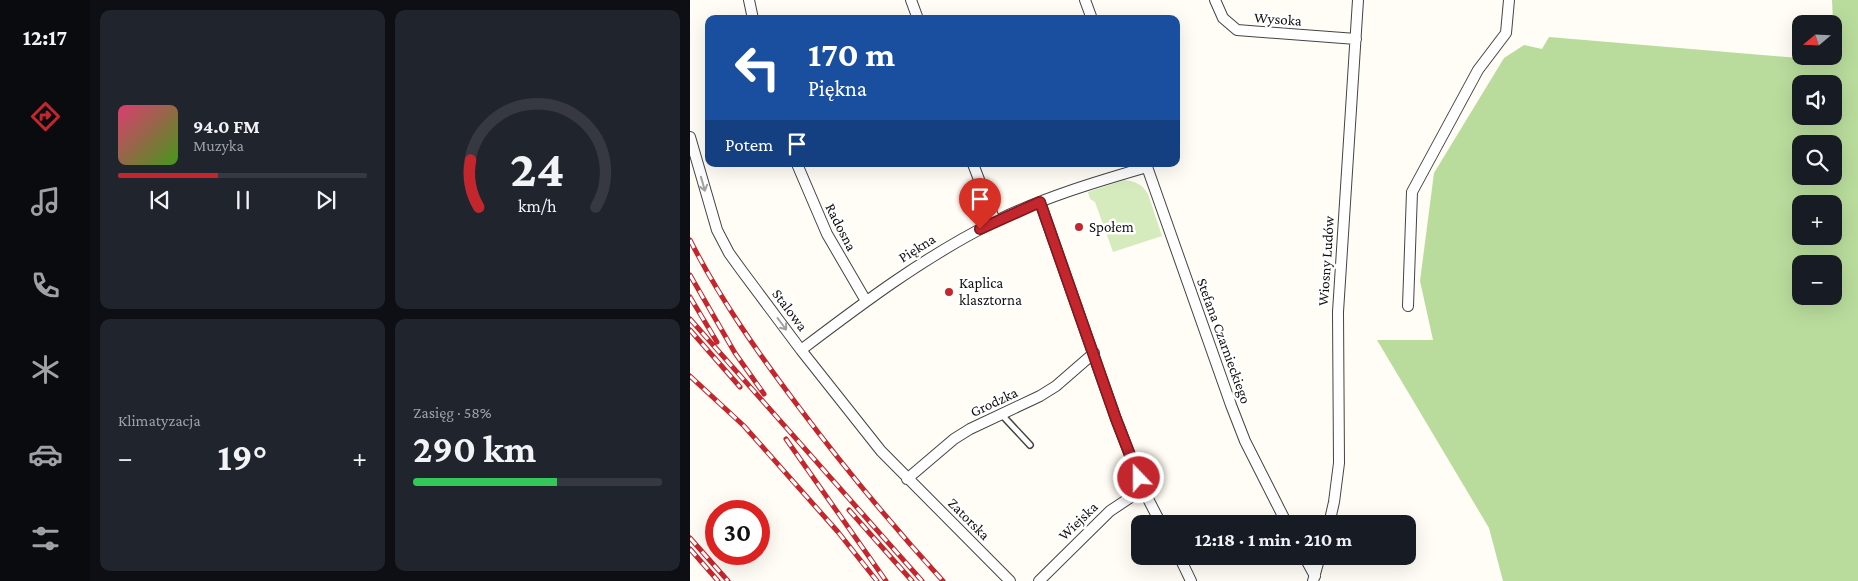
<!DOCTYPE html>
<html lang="pl">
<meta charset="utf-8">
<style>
:root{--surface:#171b24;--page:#20242c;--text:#f1f3f6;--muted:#9ea1a6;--line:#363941;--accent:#c4262e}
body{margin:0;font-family:"Crimson Pro",serif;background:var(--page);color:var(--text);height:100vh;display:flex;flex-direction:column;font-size:19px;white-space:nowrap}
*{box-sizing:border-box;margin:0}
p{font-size:16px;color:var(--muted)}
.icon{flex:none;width:28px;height:28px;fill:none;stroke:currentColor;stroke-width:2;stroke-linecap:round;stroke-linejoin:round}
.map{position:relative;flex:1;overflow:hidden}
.details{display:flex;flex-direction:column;gap:10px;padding:10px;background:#0d0f14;width:600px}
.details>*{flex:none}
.hud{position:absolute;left:15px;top:15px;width:475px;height:152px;border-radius:10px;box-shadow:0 5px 20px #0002;background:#1a4fa0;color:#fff;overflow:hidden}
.needle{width:32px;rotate:251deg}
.fabs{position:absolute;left:1102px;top:15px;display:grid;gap:10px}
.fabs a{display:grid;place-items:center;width:50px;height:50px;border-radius:10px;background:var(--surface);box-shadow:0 5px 20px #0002;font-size:25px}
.speed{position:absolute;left:15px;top:500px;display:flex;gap:10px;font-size:25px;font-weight:700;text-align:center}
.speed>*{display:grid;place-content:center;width:65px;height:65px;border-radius:50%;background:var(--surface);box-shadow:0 5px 20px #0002;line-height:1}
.speed .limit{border:8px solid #d22;background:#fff;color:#111}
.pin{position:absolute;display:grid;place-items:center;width:42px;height:42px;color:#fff;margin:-51px -21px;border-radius:50% 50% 50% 0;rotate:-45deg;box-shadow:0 0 5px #0007}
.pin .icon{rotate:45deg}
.me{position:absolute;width:55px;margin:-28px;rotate:338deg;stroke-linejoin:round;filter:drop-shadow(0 0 4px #0008)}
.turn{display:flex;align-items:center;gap:18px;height:105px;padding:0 20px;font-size:22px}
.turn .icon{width:65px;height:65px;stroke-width:2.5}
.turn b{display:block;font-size:35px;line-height:42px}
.then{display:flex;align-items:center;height:48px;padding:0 20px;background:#0003;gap:10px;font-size:19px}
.big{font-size:38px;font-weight:700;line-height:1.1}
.details .card{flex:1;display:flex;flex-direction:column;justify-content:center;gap:8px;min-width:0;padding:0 18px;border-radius:10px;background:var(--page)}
.details .dial{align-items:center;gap:0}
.dial svg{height:130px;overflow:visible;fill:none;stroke:var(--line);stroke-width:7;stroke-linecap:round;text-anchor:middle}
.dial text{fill:var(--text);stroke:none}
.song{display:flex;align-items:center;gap:15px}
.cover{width:60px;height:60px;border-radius:8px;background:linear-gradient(135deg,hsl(340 70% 55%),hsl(100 70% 35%))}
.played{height:5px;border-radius:2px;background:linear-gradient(90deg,var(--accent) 40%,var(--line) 40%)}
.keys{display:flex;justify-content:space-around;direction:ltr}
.heat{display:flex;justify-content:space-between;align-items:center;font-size:28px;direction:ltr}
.charge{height:8px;border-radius:4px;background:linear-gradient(90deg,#34c759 58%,var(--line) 0)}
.details .tiles{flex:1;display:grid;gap:10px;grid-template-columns:repeat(2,1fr)}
.trip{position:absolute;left:441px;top:515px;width:285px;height:50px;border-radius:10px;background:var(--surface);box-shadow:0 5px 20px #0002;font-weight:700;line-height:50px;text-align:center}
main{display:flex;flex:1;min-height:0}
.menu{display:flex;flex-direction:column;width:90px;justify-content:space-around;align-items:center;background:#090b0e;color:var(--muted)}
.menu .icon{width:35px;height:35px}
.menu .active{color:var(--accent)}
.menu b{font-size:22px;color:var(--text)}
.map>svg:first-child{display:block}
</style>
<main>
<nav class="menu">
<b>12:17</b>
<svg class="icon active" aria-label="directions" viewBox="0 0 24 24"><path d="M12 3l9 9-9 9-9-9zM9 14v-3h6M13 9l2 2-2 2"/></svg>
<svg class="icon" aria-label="music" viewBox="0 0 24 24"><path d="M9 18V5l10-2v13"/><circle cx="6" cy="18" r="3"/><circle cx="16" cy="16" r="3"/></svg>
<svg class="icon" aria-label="phone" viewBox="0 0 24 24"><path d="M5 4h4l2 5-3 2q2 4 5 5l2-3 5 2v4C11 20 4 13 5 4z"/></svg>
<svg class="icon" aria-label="climate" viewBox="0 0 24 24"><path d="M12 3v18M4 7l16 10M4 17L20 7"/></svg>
<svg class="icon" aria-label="car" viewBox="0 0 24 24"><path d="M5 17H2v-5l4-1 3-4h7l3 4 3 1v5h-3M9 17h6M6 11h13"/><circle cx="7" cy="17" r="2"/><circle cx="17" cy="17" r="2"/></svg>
<svg class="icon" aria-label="filters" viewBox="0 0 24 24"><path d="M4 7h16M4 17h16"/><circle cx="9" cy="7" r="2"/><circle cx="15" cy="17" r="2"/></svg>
</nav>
<section class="details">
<div class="tiles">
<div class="card">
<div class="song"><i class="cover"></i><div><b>94.0 FM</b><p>Muzyka</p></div></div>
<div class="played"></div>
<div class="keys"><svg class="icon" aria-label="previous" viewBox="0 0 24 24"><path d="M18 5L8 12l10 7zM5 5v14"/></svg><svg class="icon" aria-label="pause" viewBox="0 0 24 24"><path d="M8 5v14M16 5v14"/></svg><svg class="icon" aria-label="next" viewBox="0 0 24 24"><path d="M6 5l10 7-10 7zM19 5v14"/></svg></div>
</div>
<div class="card dial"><svg viewBox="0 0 100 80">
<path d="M14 69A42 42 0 1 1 86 69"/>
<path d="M14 69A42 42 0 0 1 9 40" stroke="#c4262e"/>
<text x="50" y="56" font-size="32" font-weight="700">24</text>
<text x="50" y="72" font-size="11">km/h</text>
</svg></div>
<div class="card"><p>Klimatyzacja</p>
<div class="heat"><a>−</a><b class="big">19°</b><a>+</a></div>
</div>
<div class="card"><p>Zasięg · 58%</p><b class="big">290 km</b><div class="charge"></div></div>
</div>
</section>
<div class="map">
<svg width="1168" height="581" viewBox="0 0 1168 581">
<rect width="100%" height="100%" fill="#fffdf5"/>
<path fill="#d5ebbd" d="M434 180C445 181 452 184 458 194L472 236 423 252 405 202 400 199 398 192Z"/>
<path fill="#b9dc9c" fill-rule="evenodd" d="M1142 0H1168V581H813L799 528 687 340H743L730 281 744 173 814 58 834 45 852 49 859 37 1145 61ZM1111 84H1144V116H1111ZM1111 144H1144V176H1111ZM1111 204H1144V236H1111ZM1111 264H1144V296H1111Z"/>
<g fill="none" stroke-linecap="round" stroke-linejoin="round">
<defs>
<path id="lane" d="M312 415 340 445"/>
<path id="street" d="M59 0 63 19
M221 0 228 19
M395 0 402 19
M525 0 533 18 547 30 666 39
M0 137 27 230 39 253 52 271 111 350 191 451 320 581
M107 164 137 234 176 301
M283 164 305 221
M456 164 541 405 555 441 597 524
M350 202 426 419 453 489 471 524
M718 306 722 192 788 70 816 33 819 0
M111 350C173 303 234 257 304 222 352 198 405 182 457 167
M217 479 264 439 280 429 350 396 366 386 404 353
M639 524 644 502 649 463 648 312 668 0
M489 556 501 581
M614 556 625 576
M349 581 420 511 453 489
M623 581 630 556"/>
</defs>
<use href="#lane" stroke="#444" stroke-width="8"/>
<use href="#street" stroke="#444" stroke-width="12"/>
<use href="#lane" stroke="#fff" stroke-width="5"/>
<use href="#street" stroke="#fff" stroke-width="10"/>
<defs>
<path id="rail" d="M0 240C30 299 68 353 108 406 153 466 202 525 253 581
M0 275 45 353 74 394
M0 297 27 342
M0 319 232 581
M0 330 50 387
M0 376 54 426 148 532 187 581
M96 439 196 581
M159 510 222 581
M0 538 38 581
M0 549 28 581"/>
</defs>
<use href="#rail" stroke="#c4262e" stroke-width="5"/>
<use href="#rail" stroke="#fff" stroke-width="3" stroke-dasharray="9" stroke-linecap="butt"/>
</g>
<defs><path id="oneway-shaft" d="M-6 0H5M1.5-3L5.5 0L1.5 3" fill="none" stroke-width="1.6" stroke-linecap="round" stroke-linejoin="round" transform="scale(1.25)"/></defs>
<g stroke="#a0a0a0">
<use href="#oneway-shaft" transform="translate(13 184) rotate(74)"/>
<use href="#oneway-shaft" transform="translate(92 324) rotate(53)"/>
</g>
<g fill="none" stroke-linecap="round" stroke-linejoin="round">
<defs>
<path id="route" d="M290 229 350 202 426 419 449 478"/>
</defs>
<use href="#route" stroke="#7f191e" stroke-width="12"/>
<use href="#route" stroke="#c4262e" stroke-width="9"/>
</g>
<g fill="#c4262e" stroke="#fff" stroke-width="2">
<circle cx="389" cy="227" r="5"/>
<circle cx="259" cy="292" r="5"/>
</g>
<g text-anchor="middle" stroke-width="5" stroke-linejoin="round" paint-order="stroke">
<g font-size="15" fill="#111" stroke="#fff">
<text transform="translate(588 19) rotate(4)" y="5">Wysoka</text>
<text transform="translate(151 227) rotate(63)" y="5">Radosna</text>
<text transform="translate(227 248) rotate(-32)" y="5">Piękna</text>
<text transform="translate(636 261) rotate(-86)" y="5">Wiosny Ludów</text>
<text transform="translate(100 310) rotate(53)" y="5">Stalowa</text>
<text transform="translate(534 341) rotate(70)" y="5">Stefana Czarnieckiego</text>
<text transform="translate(304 402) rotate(-25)" y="5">Grodzka</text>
<text transform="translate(279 519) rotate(45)" y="5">Zatorska</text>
<text transform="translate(388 521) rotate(-44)" y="5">Wiejska</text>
</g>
<g font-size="15" fill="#111" stroke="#fff" text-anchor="start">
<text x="399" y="232">Społem</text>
<text x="269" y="288">Kaplica<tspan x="269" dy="17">klasztorna</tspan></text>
</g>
</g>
</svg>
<div class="fabs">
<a><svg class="needle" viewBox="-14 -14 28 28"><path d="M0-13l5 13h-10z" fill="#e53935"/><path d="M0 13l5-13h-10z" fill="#9ea1a6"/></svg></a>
<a><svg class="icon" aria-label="sound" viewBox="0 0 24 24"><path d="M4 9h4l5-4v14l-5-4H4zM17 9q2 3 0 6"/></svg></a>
<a><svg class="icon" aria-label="search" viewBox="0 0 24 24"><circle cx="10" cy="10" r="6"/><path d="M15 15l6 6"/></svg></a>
<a>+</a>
<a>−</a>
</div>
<div class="speed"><div class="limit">30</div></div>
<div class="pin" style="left:290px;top:229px;background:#d93025"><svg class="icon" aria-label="arrive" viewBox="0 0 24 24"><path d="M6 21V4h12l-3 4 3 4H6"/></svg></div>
<svg class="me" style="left:449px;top:478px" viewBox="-20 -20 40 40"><circle r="17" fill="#c4262e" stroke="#fff" stroke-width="3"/><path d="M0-11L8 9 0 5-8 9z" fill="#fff"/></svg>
<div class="trip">12:18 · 1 min · 210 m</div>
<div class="hud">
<div class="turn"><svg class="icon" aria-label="left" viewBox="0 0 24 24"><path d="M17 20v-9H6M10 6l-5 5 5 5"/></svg><div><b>170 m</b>Piękna</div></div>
<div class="then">Potem<svg class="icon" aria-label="arrive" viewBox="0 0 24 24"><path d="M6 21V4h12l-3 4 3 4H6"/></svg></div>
</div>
</div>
</main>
